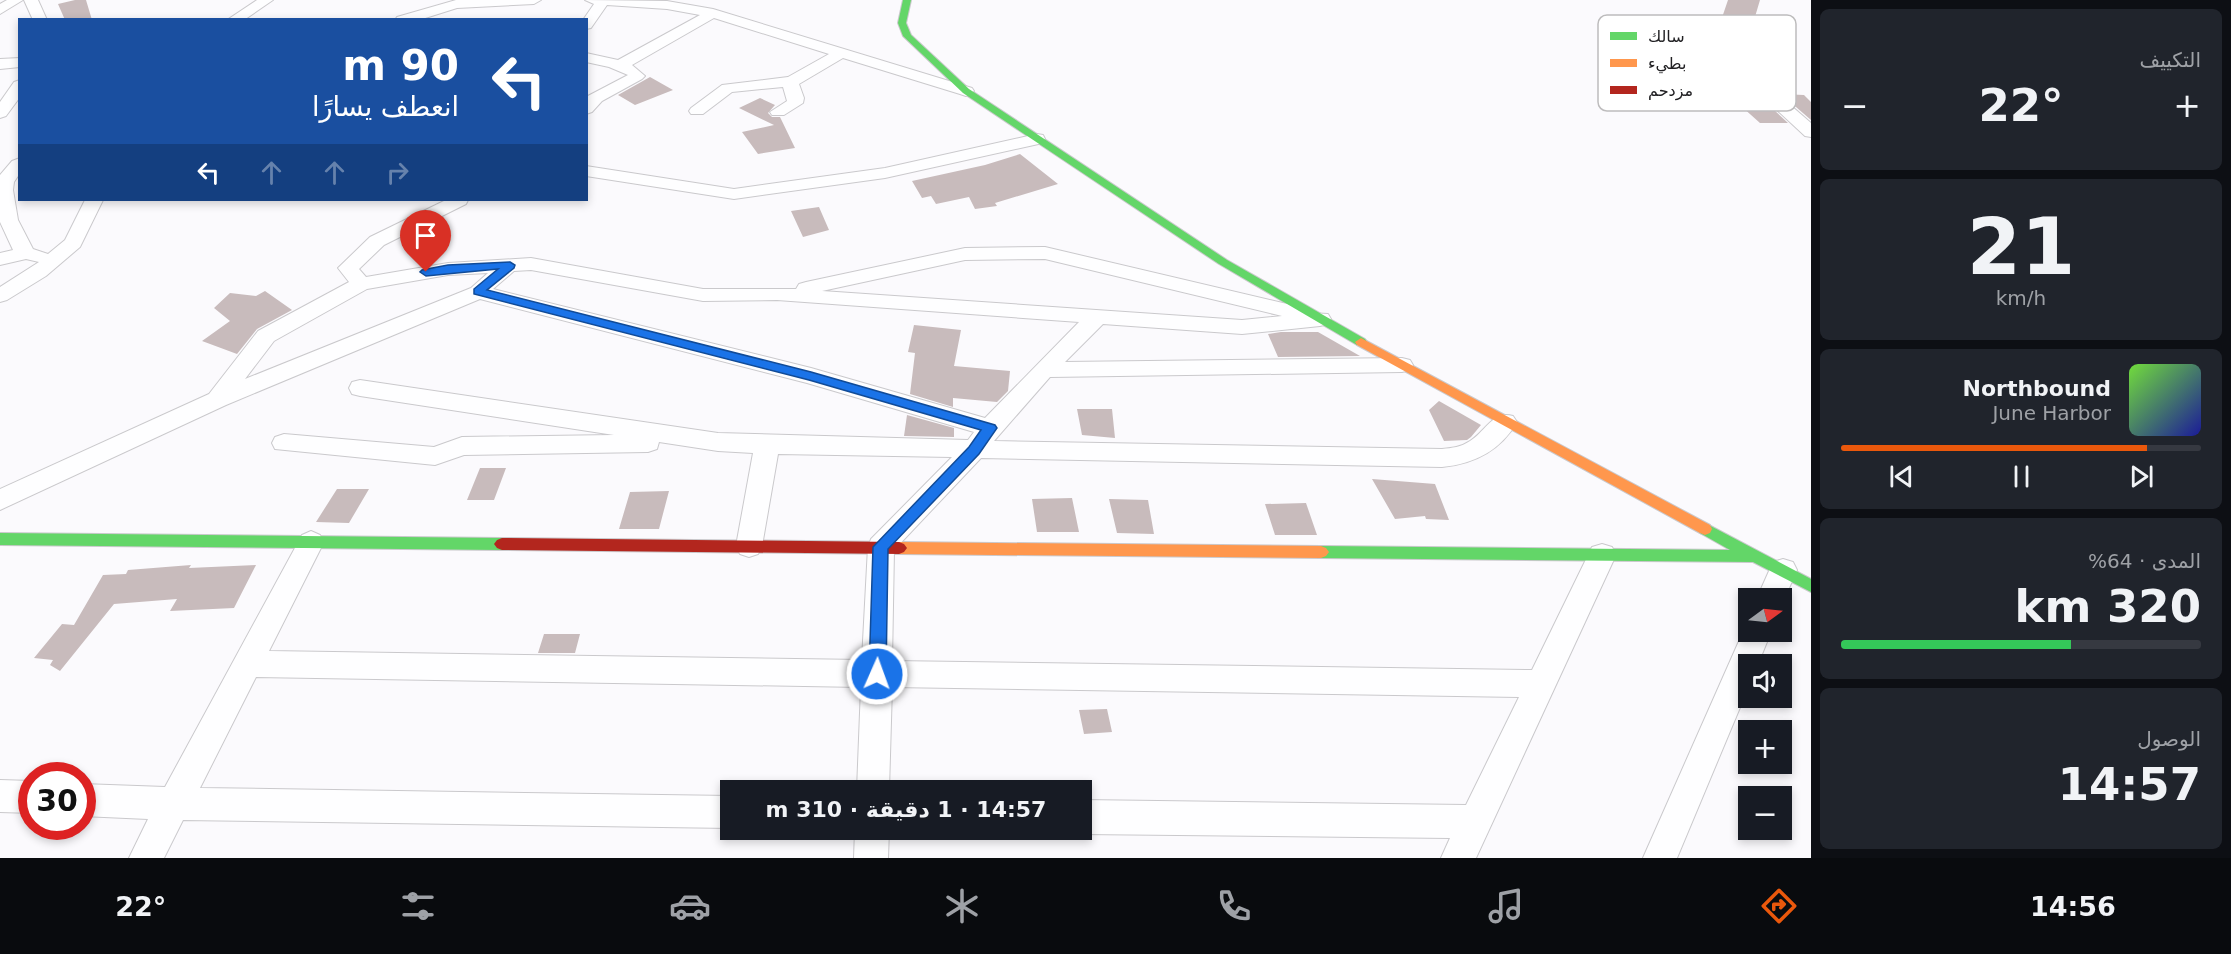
<!DOCTYPE html>
<html lang="ar">
<meta charset="utf-8">
<style>
:root{--surface:#171b24;--page:#20242c;--text:#f1f3f6;--muted:#9ea1a6;--line:#363941;--accent:#ea580c}
body{margin:0;font-family:"DejaVu Sans",Cairo,sans-serif;background:var(--page);color:var(--text);direction:rtl;height:100vh;display:flex;flex-direction:column;font-size:22px;white-space:nowrap}
*{box-sizing:border-box;margin:0}
p{font-size:20px;color:var(--muted)}
.icon{flex:none;width:33px;height:33px;fill:none;stroke:currentColor;stroke-width:2;stroke-linecap:round;stroke-linejoin:round}
.map{position:relative;flex:1;overflow:hidden;direction:ltr}
.drawer{display:flex;flex-direction:column;gap:9px;padding:9px;background:#0d0f14;width:420px}
.drawer>*{flex:none}
.hud{position:absolute;left:18px;top:18px;width:570px;height:183px;border-radius:0px;box-shadow:0 3px 9px #0003;direction:rtl;background:#1a4fa0;color:#fff;overflow:hidden}
.needle{width:39px;rotate:75deg}
.controls{position:absolute;left:1738px;top:588px;display:grid;gap:12px}
.controls a{display:grid;place-items:center;width:54px;height:54px;border-radius:0px;background:var(--surface);box-shadow:0 3px 9px #0003;font-size:30px}
.speed{position:absolute;left:18px;top:762px;display:flex;gap:12px;font-size:30px;font-weight:700;text-align:center}
.speed>*{display:grid;place-content:center;width:78px;height:78px;border-radius:50%;background:var(--surface);box-shadow:0 3px 9px #0003;line-height:1}
.speed .limit{border:9px solid #d22;background:#fff;color:#111}
.pin{position:absolute;display:grid;place-items:center;width:51px;height:51px;color:#fff;margin:-62px -26px;border-radius:50% 50% 50% 0;rotate:-45deg;box-shadow:0 0 6px #0007}
.pin .icon{rotate:45deg}
.me{position:absolute;width:66px;margin:-33px;rotate:2deg;stroke-linejoin:round;filter:drop-shadow(0 0 4px #0008)}
.turn{display:flex;align-items:center;gap:21px;height:126px;padding:0 30px;font-size:27px}
.turn .icon{width:78px;height:78px;stroke-width:2.5}
.turn b{display:block;font-size:42px;line-height:51px}
.lanes{display:flex;align-items:center;height:57px;padding:0 30px;background:#0003;justify-content:center;gap:30px;direction:ltr}
.lanes .off{opacity:.35}
.big{font-size:45px;font-weight:800;line-height:1.1}
.drawer .widget{flex:1;display:flex;flex-direction:column;justify-content:center;gap:9px;min-width:0;padding:0 21px;border-radius:9px;background:var(--page)}
.drawer .dial{align-items:center;gap:0}
.dial b{font-size:78px;line-height:1}
.song{display:flex;align-items:center;gap:18px}
.cover{width:72px;height:72px;border-radius:9px;background:linear-gradient(135deg,hsl(100 70% 55%),hsl(240 70% 35%))}
.played{height:6px;border-radius:3px;background:linear-gradient(90deg,var(--accent) 85%,var(--line) 85%)}
.keys{display:flex;justify-content:space-around;direction:ltr}
.heat{display:flex;justify-content:space-between;align-items:center;font-size:33px;direction:ltr}
.charge{height:9px;border-radius:4px;background:linear-gradient(90deg,#34c759 64%,var(--line) 0)}
.trip{position:absolute;left:720px;top:780px;width:372px;height:60px;border-radius:0px;background:var(--surface);box-shadow:0 3px 9px #0003;font-weight:800;line-height:60px;text-align:center;direction:rtl}
.tab-bar{display:flex;height:96px;justify-content:space-around;align-items:center;background:#090b0e;color:var(--muted)}
.tab-bar .icon{width:42px;height:42px}
.tab-bar .on{color:var(--accent)}
.tab-bar b{font-size:27px;color:var(--text)}
main{display:flex;flex:1;min-height:0}
.map>svg:first-child{display:block}
</style>
<main>
<section class="drawer">
<div class="widget"><p>التكييف</p>
<div class="heat"><a>−</a><b class="big">22°</b><a>+</a></div>
</div>
<div class="widget dial"><b>21</b><p>km/h</p></div>
<div class="widget">
<div class="song"><i class="cover"></i><div><b>Northbound</b><p>June Harbor</p></div></div>
<div class="played"></div>
<div class="keys"><svg class="icon" aria-label="previous" viewBox="0 0 24 24"><path d="M18 5L8 12l10 7zM5 5v14"/></svg><svg class="icon" aria-label="pause" viewBox="0 0 24 24"><path d="M8 5v14M16 5v14"/></svg><svg class="icon" aria-label="next" viewBox="0 0 24 24"><path d="M6 5l10 7-10 7zM19 5v14"/></svg></div>
</div>
<div class="widget"><p>المدى · 64%</p><b class="big">320 km</b><div class="charge"></div></div>
<div class="widget"><p>الوصول</p><b class="big">14:57</b></div>
</section>
<div class="map">
<svg width="1811" height="858" viewBox="0 0 1811 858">
<rect width="100%" height="100%" fill="#fbfafd"/>
<path fill="#c8bbbc" d="M75 0H86L92 20H65L58 4Z
M1728 0H1760L1743 57 1758 60 1759 75 1734 60 1726 62 1723 69 1748 86 1788 123H1760L1732 98H1722L1660 49 1658 63 1625 56 1628 19 1675 29 1681 43 1712 47Z
M650 77 673 90 635 105 618 95Z
M1781 94 1804 95 1811 102V120Z
M760 98 775 105 768 113 772 117H780L795 148 758 154 742 132 774 125 739 108Z
M1020 154 1058 184 995 203 997 206 975 209 969 197 936 204 931 196 922 198 912 181 985 165Z
M819 207 829 230 803 237 791 211Z
M265 291 292 310 257 329 237 354 202 341 230 321 214 308 230 293 256 296Z
M914 325 961 330 954 366 1010 371 1008 391 997 402 953 398V407L910 394 915 353 908 352Z
M1281 332H1318L1360 356 1278 357 1268 334Z
M1439 401 1481 425 1471 437 1467 440 1444 441 1429 410Z
M1077 409H1112L1115 438 1082 435Z
M907 415 954 428V437L904 436Z
M480 468H506L494 500H467Z
M1372 479 1435 484 1449 520 1426 519 1425 516 1395 519Z
M337 489H369L349 523 316 522Z
M669 491 659 529H619L630 492Z
M1072 498 1079 532H1037L1032 499Z
M1109 499 1148 500 1154 534 1117 533Z
M1306 503 1317 535H1275L1265 504Z
M191 565 189 568 256 565 234 608 170 611 177 599 114 604 60 671 50 665 53 660 34 658 62 624 74 625 103 575 126 574 128 570Z
M544 634H580L575 653H538Z
M1107 709 1112 732 1084 734 1079 710Z"/>
<g fill="none" stroke-linecap="round" stroke-linejoin="round">
<defs>
<path id="street" d="M7 0H23L0 14V4Z
M24 0H38L47 20H33Z
M257 0H273L244 20H227Z
M456 0H541L534 4 457 8 419 20H395L397 17Z
M585 0 667 1 713 9 972 88 974 91 966 96 960 94 843 58 799 84 804 98 803 103 784 115H772L770 112 787 101 783 87 732 92 703 114H691L689 111 691 108 722 85 788 77 829 54 714 18 632 65 645 76 642 79 602 101 592 112 586 114V97L628 75 609 67 586 62V53L618 60 700 15 667 9 607 5 591 28 586 29V20H583L594 4Z
M20 58V67L0 69V59Z
M1733 62 1759 78 1811 123V137L1805 136 1749 84 1728 70 1725 67 1728 64Z
M20 80V97L6 116 0 118V102L14 82Z
M1037 134 1043 135 1045 139 1043 143 885 178 734 199 586 176V166L734 189 885 168Z
M20 158V173L14 182 13 190 18 220 33 249 48 254 65 240 85 200H103L80 247 46 276 7 300 0 302V287L39 262 26 259 0 265V253L13 250 0 222V175L12 161Z
M446 200H468L466 204 384 245 359 269 366 277 448 263 531 258 703 289H796L799 284 806 282 965 248 1045 247 1300 307 1307 309 1310 313 1328 314 1331 319 1328 324 1320 326 1242 334 1103 324 1065 362 1402 358 1410 360 1413 365 1410 370 1402 372 1050 377 994 441 1442 449C1452 448 1461 447 1470 441 1486 431 1493 410 1513 416L1517 422C1500 451 1474 464 1442 467L981 458 894 550 892 661 1532 670 1592 547 1602 544 1612 547 1616 555 1476 858H1441L1450 838 1082 834 1072 830H1082V800L1466 805 1519 697 892 687 889 790H857L861 687 256 677 200 788 730 796V828L183 820 164 858H129L148 819 82 816V784L165 787 302 535 311 531 320 535 324 542 269 651 862 660 868 547 871 539 952 457 778 454 762 546 758 554 749 557 740 554 736 546 753 453 718 451 659 442 657 449 648 452 464 455 435 465 275 449 272 443 275 437 284 434 434 447 462 437 614 435 360 396 352 394 349 388 352 382 360 380 718 433 968 440 974 432 807 383 480 299 226 405 0 510V489L209 394 258 331 349 282 338 268 370 237ZM1045 259 1282 316 1242 320 822 291 965 260ZM531 270 703 301 777 300 1079 322 985 418 811 368 493 289 514 271ZM488 273 471 288 245 379 274 341 367 289 448 275Z
M1783 559 1793 562 1797 570 1782 604V598H1757L1773 562Z
M1749 622V632H1771L1758 664H1749V686L1677 858H1643L1743 632Z
M0 780 32 781V813L0 812Z
M855 830H889L888 858H854Z"/>
<path id="fast" d="M903 0H911L906 23 911 35 969 89 1227 260 1365 339 1367 342 1365 345H1357L1219 264 963 93 903 36 898 23Z
M1705 523 1811 579V592L1753 562 1321 558 1316 556 1313 552 1316 548 1321 546 1730 550 1700 533 1698 529 1700 525Z
M0 533 502 538 507 540 510 544 507 548 502 550 0 545Z"/>
<path id="slow" d="M1361 338 1710 525 1712 529 1710 533 1705 535 1700 533 1357 345 1355 342Z
M899 542 1321 546 1326 548 1329 552 1326 556 1321 558 899 554 894 552 891 548 894 544Z"/>
<path id="jam" d="M502 538 899 542 904 544 907 548 904 552 899 554 502 550 497 548 494 544 497 540Z"/>
</defs>
<use href="#street" stroke="#cac9cc" stroke-width="2"/>
<use href="#fast" stroke="#cac9cc" stroke-width="2"/>
<use href="#slow" stroke="#cac9cc" stroke-width="2"/>
<use href="#jam" stroke="#cac9cc" stroke-width="2"/>
<use href="#street" fill="#fefeff" fill-rule="evenodd"/>
<use href="#fast" fill="#63d668" fill-rule="evenodd"/>
<use href="#slow" fill="#ff974d" fill-rule="evenodd"/>
<use href="#jam" fill="#b3261e" fill-rule="evenodd"/>
</g>
<path fill="#1a73e8" stroke="#114b97" stroke-width="1.5" d="M510 262 515 265 514 268 487 290 811 372 995 425 997 428 979 454 888 549 886 674 883 680 877 682 871 680 869 674 873 547 969 447 981 430 809 380 474 294V289L498 269 426 276 420 272 422 270 448 265Z"/>
<rect x="1598" y="15" width="198" height="96" rx="9" fill="#fff" stroke="#bdbcbd" stroke-width="1.5"/>
<rect x="1610" y="32" width="27" height="8" fill="#63d668"/>
<rect x="1610" y="59" width="27" height="8" fill="#ff974d"/>
<rect x="1610" y="86" width="27" height="8" fill="#b3261e"/>
<g font-size="16" fill="#222124">
<text x="1648" y="42">سالك</text>
<text x="1648" y="69">بطيء</text>
<text x="1648" y="96">مزدحم</text>
</g>
</svg>
<div class="controls">
<a><svg class="needle" viewBox="-14 -14 28 28"><path d="M0-13l5 13h-10z" fill="#e53935"/><path d="M0 13l5-13h-10z" fill="#9ea1a6"/></svg></a>
<a><svg class="icon" aria-label="sound" viewBox="0 0 24 24"><path d="M4 9h4l5-4v14l-5-4H4zM17 9q2 3 0 6"/></svg></a>
<a>+</a>
<a>−</a>
</div>
<div class="speed"><div class="limit">30</div></div>
<div class="pin" style="left:426px;top:272px;background:#d93025"><svg class="icon" aria-label="arrive" viewBox="0 0 24 24"><path d="M6 21V4h12l-3 4 3 4H6"/></svg></div>
<svg class="me" style="left:877px;top:674px" viewBox="-20 -20 40 40"><circle r="17" fill="#1a73e8" stroke="#fff" stroke-width="3"/><path d="M0-11L8 9 0 5-8 9z" fill="#fff"/></svg>
<div class="trip">14:57 · 1 دقيقة · 310 m</div>
<div class="hud">
<div class="turn"><svg class="icon" aria-label="left" viewBox="0 0 24 24"><path d="M17 20v-9H6M10 6l-5 5 5 5"/></svg><div><b>90 m</b>انعطف يسارًا</div></div>
<div class="lanes"><svg class="icon" aria-label="left" viewBox="0 0 24 24"><path d="M17 20v-9H6M10 6l-5 5 5 5"/></svg><svg class="icon off" aria-label="ahead" viewBox="0 0 24 24"><path d="M12 20V5M6 11l6-6 6 6"/></svg><svg class="icon off" aria-label="ahead" viewBox="0 0 24 24"><path d="M12 20V5M6 11l6-6 6 6"/></svg><svg class="icon off" aria-label="right" viewBox="0 0 24 24"><path d="M7 20v-9h11M14 6l5 5-5 5"/></svg></div>
</div>
</div>
</main>
<nav class="tab-bar">
<b>14:56</b>
<svg class="icon on" aria-label="directions" viewBox="0 0 24 24"><path d="M12 3l9 9-9 9-9-9zM9 14v-3h6M13 9l2 2-2 2"/></svg>
<svg class="icon" aria-label="music" viewBox="0 0 24 24"><path d="M9 18V5l10-2v13"/><circle cx="6" cy="18" r="3"/><circle cx="16" cy="16" r="3"/></svg>
<svg class="icon" aria-label="phone" viewBox="0 0 24 24"><path d="M5 4h4l2 5-3 2q2 4 5 5l2-3 5 2v4C11 20 4 13 5 4z"/></svg>
<svg class="icon" aria-label="climate" viewBox="0 0 24 24"><path d="M12 3v18M4 7l16 10M4 17L20 7"/></svg>
<svg class="icon" aria-label="car" viewBox="0 0 24 24"><path d="M5 17H2v-5l4-1 3-4h7l3 4 3 1v5h-3M9 17h6M6 11h13"/><circle cx="7" cy="17" r="2"/><circle cx="17" cy="17" r="2"/></svg>
<svg class="icon" aria-label="filters" viewBox="0 0 24 24"><path d="M4 7h16M4 17h16"/><circle cx="9" cy="7" r="2"/><circle cx="15" cy="17" r="2"/></svg>
<b>22°</b>
</nav>
